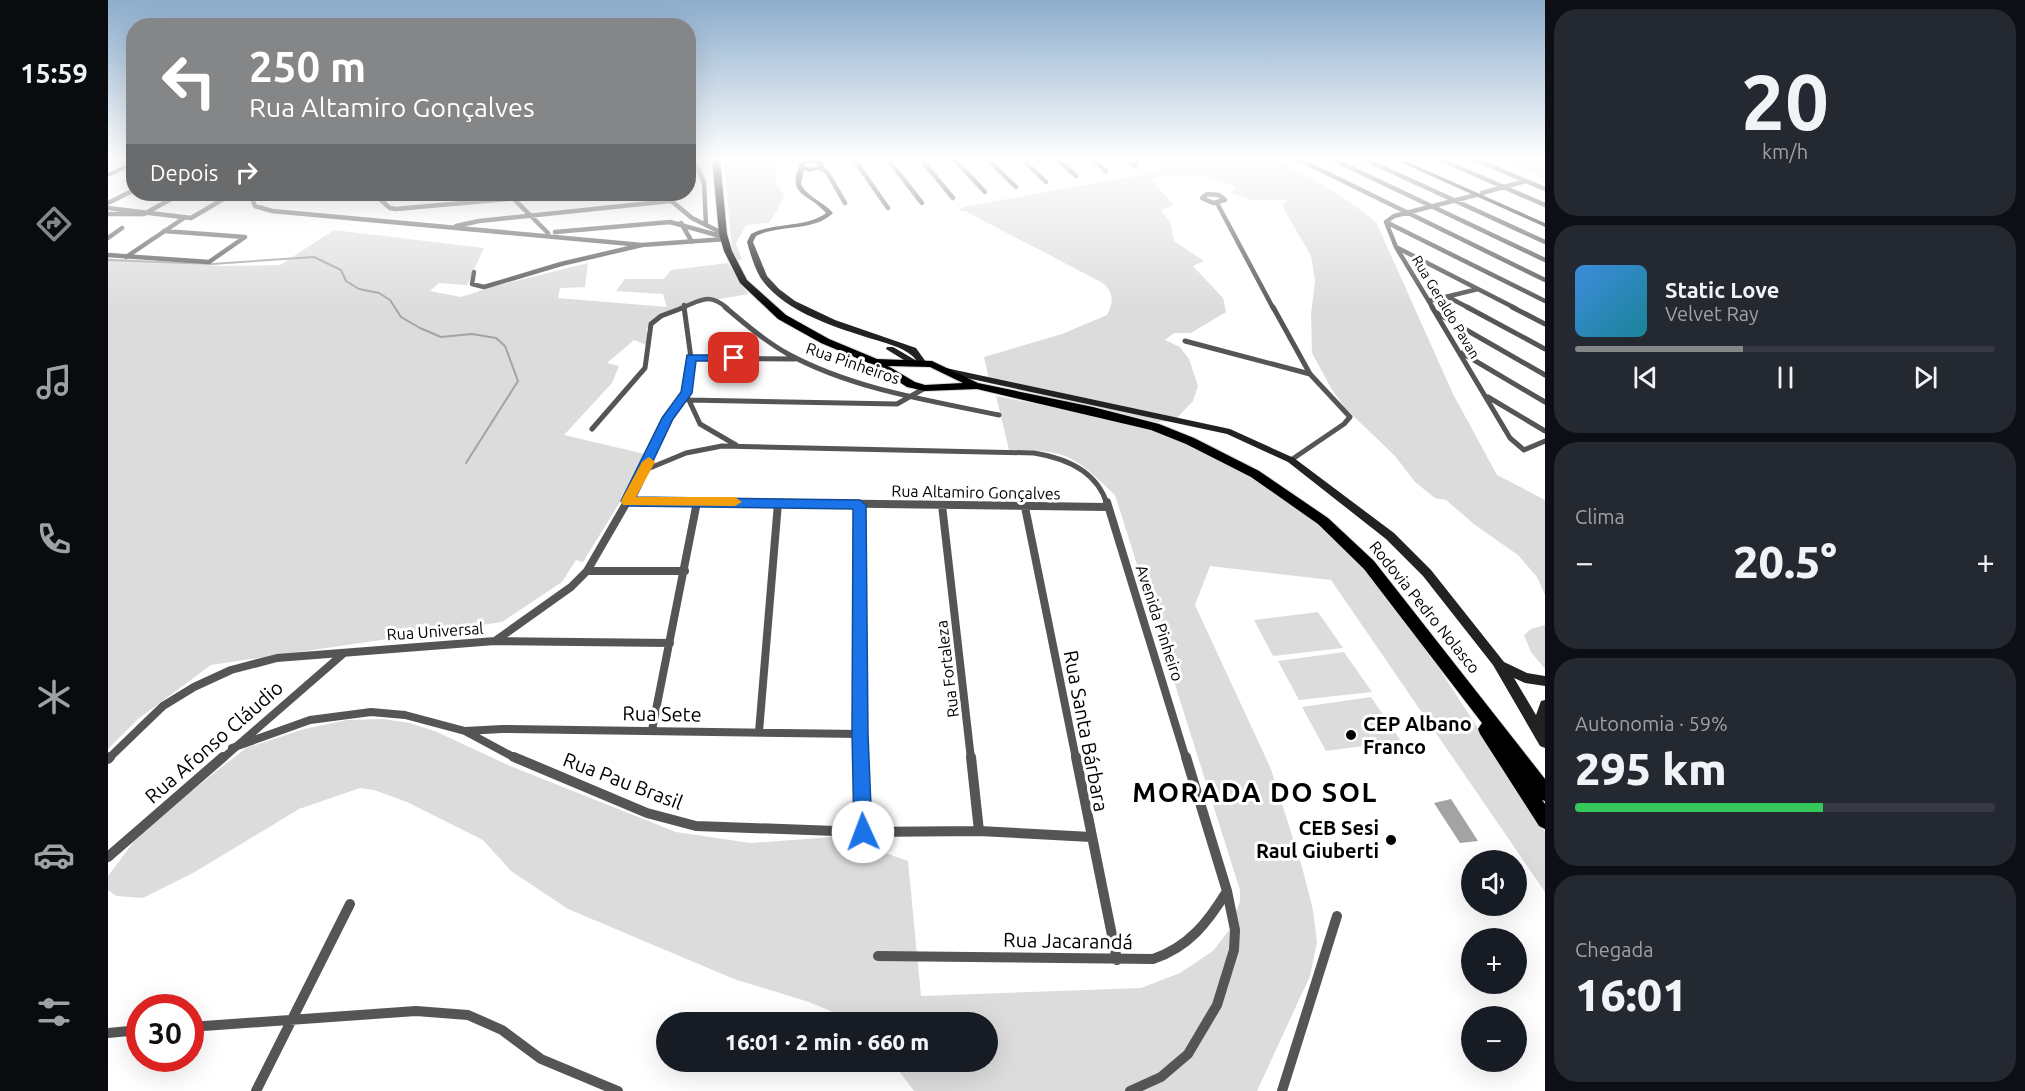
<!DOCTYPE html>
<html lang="pt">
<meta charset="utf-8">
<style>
:root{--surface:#171b24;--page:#242831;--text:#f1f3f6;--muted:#9ea1a6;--line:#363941;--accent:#858687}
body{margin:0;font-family:Ubuntu,sans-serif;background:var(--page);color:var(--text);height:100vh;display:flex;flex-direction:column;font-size:22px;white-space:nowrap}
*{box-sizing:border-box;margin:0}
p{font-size:20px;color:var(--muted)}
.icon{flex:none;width:33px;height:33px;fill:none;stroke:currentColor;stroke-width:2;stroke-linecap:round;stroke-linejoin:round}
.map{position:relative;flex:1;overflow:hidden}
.sheet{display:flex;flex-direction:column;gap:9px;padding:9px;background:#0d0f14;width:480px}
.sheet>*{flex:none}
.hud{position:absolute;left:18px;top:18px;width:570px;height:183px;border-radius:24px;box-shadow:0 6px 24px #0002;background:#858687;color:#fff;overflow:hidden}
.fabs{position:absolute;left:1353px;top:850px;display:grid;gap:12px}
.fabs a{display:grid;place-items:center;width:66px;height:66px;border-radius:50%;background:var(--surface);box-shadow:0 6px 24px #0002;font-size:30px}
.speed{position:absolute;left:18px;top:994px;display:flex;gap:12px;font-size:30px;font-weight:700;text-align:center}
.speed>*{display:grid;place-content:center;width:78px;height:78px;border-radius:50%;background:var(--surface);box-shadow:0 6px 24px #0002;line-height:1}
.speed .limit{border:9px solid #d22;background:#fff;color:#111}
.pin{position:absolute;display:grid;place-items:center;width:51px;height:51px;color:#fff;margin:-26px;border-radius:12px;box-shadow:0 3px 9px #0006}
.me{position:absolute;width:66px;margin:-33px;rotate:358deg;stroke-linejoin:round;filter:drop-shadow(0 0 4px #0008)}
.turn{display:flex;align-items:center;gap:21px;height:126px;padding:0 24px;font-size:27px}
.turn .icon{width:78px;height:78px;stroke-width:2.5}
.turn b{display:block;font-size:42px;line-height:51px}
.then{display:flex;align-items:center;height:57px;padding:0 24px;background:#0003;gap:12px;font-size:22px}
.big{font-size:45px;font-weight:800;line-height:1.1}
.sheet .widget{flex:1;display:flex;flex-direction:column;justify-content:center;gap:9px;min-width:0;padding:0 21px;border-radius:24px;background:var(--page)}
.sheet .dial{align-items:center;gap:0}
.dial b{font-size:78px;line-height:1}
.song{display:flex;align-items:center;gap:18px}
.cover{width:72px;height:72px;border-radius:9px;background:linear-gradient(135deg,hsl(210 70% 55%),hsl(190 70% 35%))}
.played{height:6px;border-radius:3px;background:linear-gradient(90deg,var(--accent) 40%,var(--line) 40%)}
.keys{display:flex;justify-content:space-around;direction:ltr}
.heat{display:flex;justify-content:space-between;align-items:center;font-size:33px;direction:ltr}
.charge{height:9px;border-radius:4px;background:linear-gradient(90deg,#34c759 59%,var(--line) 0)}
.trip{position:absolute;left:548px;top:1012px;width:342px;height:60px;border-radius:30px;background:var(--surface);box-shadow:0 6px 24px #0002;font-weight:800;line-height:60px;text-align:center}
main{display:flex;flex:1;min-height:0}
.tab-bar{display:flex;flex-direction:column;width:108px;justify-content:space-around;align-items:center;background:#090b0e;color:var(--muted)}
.tab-bar .icon{width:42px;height:42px}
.tab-bar .current{color:var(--accent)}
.tab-bar b{font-size:27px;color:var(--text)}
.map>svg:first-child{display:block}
</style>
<main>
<nav class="tab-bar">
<b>15:59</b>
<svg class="icon current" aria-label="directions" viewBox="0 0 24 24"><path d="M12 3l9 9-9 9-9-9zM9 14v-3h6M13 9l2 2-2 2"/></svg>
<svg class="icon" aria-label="music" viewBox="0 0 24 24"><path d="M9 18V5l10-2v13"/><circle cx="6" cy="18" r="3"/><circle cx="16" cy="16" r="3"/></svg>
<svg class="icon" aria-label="phone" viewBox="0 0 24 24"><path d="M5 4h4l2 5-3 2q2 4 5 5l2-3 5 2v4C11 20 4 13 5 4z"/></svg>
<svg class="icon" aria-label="climate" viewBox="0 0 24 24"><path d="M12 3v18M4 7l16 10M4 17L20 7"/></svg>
<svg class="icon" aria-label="car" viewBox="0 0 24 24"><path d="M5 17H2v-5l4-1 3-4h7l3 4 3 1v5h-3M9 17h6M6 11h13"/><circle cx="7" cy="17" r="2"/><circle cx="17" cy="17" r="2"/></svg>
<svg class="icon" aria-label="filters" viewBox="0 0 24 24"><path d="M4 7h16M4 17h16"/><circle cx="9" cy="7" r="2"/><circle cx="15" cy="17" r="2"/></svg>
</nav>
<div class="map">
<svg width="1437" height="1091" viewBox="0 0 1437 1091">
<rect width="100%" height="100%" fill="#fff"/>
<path fill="#dcdcdc" d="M615 158H666L668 185 675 193 676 198 661 223 638 225 628 243 634 260H628L624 247Z
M1070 158C1097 158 1126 156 1153 158 1179 160 1252 205 1269 224L1345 394 1389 475 1437 500V595L1429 577 1410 555 1367 525 1338 500 1327 498 1307 482 1287 456 1237 408 1223 388 1204 353 1203 314 1207 281 1203 256 1176 209 1175 204 1180 200H1143L1123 193 1128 188C1099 172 1073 172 1042 179L1066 205 1053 210 1062 222 1066 241 1096 261 1085 266 1115 298 1118 312 1083 333H1066L1057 340 1072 347 1081 359 1090 386 1085 401 1066 421 1049 422 880 383 881 379 876 357 954 334 999 315C1006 301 1006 291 993 282L857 211H850L855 207 1048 172Z
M1391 158H1437V179Z
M226 230 376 248 359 285 331 283 322 291 353 297 387 286 480 263 477 287 452 288 450 298 559 307 555 294 508 291 517 279H556L563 270 620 263 640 294C605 301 564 303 538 329L543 347 526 340 499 363 511 366 504 383 456 435 541 455 475 562 468 560 454 582 394 622 103 665 30 719 0 749V258L114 266 172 265Z
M888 396 1004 419 1060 435 1152 481 1226 536 1256 566 1318 648 1437 832V892L1223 580 1102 566 1087 605 1163 769 1194 867 1205 910 1209 942 1202 976 1149 1091H806L784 1062H879V1023H751L701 1002 626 979 460 909 403 871 375 840 299 802 266 790 252 788 191 809 85 873 35 898 8 896 0 890V876L36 828 138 748 196 729 239 720 275 719 302 723 329 732 402 766 568 832 642 843 752 835V844L800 861 813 996 1033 988 1072 973 1105 951 1122 929 1132 901V890L1007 495C965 455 960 450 901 450Z
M1210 612 1235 648 1165 656 1146 620Z
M1437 625V669L1423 652 1416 635 1423 629Z
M1236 652 1264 692 1191 700 1170 661Z
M1263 697 1293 741 1218 751 1194 707Z"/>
<path fill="#a3a3a3" d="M1343 799 1370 841 1352 843 1326 803Z"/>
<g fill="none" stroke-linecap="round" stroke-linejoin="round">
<path stroke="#a3a3a3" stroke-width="2" d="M0 260 104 264 206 257 233 270 238 281 251 289 271 293 282 300 293 317 312 328 333 337 364 334 388 338 397 346 410 381 358 463"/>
<defs>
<path id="highway" d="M604 158H612L619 234 624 251 639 280 678 315 721 339 769 359 824 361 870 383 985 407 1051 424 1086 438 1151 471 1220 518 1266 561 1437 779V801L1434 800 1437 804V829L1431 826 1372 734 1370 729 1374 723 1256 569 1210 524 1143 477 1078 444 1043 430 869 389 817 391 799 387 763 364 713 343 670 319 632 283 616 251 611 234ZM780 366 822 367 855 383 817 385 807 382Z"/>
</defs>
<use href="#highway" stroke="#dbdbdb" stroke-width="2"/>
<path stroke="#555" stroke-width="4.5" d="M585 158 596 183 598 225
M745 158 780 208
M779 158 814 203
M812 158 845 198
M845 158 877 192
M878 158 908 187
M913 158 938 182
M948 158 968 176
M983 158 998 171
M1017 158 1027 166
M1052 158 1056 159
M1188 158 1437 280
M1222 158 1437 260
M1254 158 1437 242
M1329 158 1437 205
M1364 158 1437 189
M712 168 719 172 737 203
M1374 193 1418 181
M142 194 147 206 164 211 534 245
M266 194 282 208 288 209 454 194
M401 194 440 233
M555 194 584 218 610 231
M1099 194 1111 195 1117 200 1105 203 1094 198Z
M223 197 261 194
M0 203 26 190
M1109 203 1165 308
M0 208 83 218 124 194
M0 214H36L72 194
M1278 222 1288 247 1325 308
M1278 222 1437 301
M1278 222 1286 216 1368 195
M573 223 584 242
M348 226 371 221 562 201
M56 231 137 237
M447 232 562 222 616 237
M0 238 14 228
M1288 247 1407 308
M0 255 101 262 137 237
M18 257 76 218
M366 272 364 284 376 287 453 264 534 245 617 239
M1340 297 1361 308
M1321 301 1370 289
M576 305V308
M573 308C593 301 600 292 619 308"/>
<path stroke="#555" stroke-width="5" d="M617 307C637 324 657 341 680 354 745 389 819 400 891 415
M1165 307 1202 374 1242 417 1236 424 1183 460
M1324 307 1402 438 1416 450 1437 441
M1359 307 1437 349
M1404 307 1437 324
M1327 312 1437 375
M1077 341 1202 374
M1354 353 1437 402
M583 358 687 359
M579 396 592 424 628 445
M1380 397 1437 431
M580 400 789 404 817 388
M484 429 537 368 543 324 553 316 577 307
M537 470 578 453 614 446 926 453C957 458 989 471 999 504
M520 501 738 504
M518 504 537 470 560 418 578 393 583 358 576 307
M588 504 589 501"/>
<path stroke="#555" stroke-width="8" d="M619 502 999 507
M999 502 1078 759
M752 505 753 759
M834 505 863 759
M917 507 968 759
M479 571H577
M387 641 463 587 479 571 519 502
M544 730 589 502
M357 731 394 729 752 734
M651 732 670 503
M124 748 202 720 263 712 297 715 357 731 409 759
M0 759 55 706 86 687 123 670 169 658 387 641 562 643
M114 759 236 653"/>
<path stroke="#555" stroke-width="10" d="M406 757 539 813 588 826 755 832 871 831 983 837
M753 757 755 832
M863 757 871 831
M968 757 1009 960
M0 759 2 757
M0 857 115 757
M770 956 1045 959C1081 947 1100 922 1119 891
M82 1027 308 1011 360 1015 394 1030 433 1059 510 1091
M0 1033 32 1030
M148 1091 242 904
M1022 1091 1053 1077 1080 1054 1109 1005 1126 950 1127 930 1119 891 1078 757
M1174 1091 1229 916"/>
<path fill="#222" fill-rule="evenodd" d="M1283 158H1291L1437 223V227Z
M707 159 716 163 717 167 702 172 696 170 693 184C698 196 716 202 725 213 706 232 672 224 648 236L645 242 659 276 671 289 687 301 727 320 808 348 818 362 817 364 804 365 778 349 779 347H785L809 361C799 348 783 345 768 340 730 328 675 312 652 277 646 266 642 253 639 242L643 234C666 222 699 228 718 213 700 192 677 197 693 162ZM706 163 711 166 702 168 697 166V164Z
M26 161V165L0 177V173Z
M838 368 1122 429 1186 458 1286 533 1323 570 1396 662 1419 673 1437 676V686L1417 683 1406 678 1428 715 1433 701 1437 700V748L1432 746 1385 665 1315 576 1278 539 1180 462 1119 434 835 373 834 371Z"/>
<use href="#highway" fill="#000" fill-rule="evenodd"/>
</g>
<linearGradient id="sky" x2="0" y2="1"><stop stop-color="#8cadcc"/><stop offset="0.51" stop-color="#fff"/><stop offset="1" stop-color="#fff" stop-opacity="0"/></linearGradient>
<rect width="1437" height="311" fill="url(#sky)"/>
<path fill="#1a73e8" stroke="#114b97" stroke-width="1.5" d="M579 355H626L631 358 626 361H588L584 393 565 419 528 497 752 500 758 505 760 734 764 832 762 838 755 841 749 838 746 832 744 734 745 509 520 506 513 501 554 418 573 392Z"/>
<path fill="#f59e0b" d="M541 457 547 462 528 497H627L634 502 627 506 515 505 513 501 534 462Z"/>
<g fill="#000" stroke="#fff" stroke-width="2">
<circle cx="1243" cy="735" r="6"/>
<circle cx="1283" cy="840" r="6"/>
</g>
<g text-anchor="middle" stroke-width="6" stroke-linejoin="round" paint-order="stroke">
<g font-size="14" fill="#000" stroke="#fff">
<text transform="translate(1338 307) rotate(59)" y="5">Rua Geraldo Pavan</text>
</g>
<g font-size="16" fill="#000" stroke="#fff">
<text transform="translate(745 363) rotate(19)" y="6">Rua Pinheiros</text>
<text transform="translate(868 492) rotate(1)" y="6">Rua Altamiro Gonçalves</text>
<text transform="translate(1317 607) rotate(51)" y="6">Rodovia Pedro Nolasco</text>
<text transform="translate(1052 623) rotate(72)" y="6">Avenida Pinheiro</text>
<text transform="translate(327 631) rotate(-4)" y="6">Rua Universal</text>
<text transform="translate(839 669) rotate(-97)" y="6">Rua Fortaleza</text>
</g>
<g font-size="20" fill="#000" stroke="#fff">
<text transform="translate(554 714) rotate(1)" y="7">Rua Sete</text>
<text transform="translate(978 731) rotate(79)" y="7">Rua Santa Bárbara</text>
<text transform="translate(106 742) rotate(-41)" y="7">Rua Afonso Cláudio</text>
<text transform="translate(515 781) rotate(21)" y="7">Rua Pau Brasil</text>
<text transform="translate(960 941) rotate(1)" y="7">Rua Jacarandá</text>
</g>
<g font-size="20" font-weight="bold" fill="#000" stroke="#fff" text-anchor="start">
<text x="1255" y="731">CEP Albano<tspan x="1255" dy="23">Franco</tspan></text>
<text x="1271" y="835" text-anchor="end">CEB Sesi<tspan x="1271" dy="23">Raul Giuberti</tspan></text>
</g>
<g font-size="27" font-weight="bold" letter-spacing="1.5" fill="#000" stroke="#fff">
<text x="1147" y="802">MORADA DO SOL</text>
</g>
</g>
</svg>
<div class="fabs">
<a><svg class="icon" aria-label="sound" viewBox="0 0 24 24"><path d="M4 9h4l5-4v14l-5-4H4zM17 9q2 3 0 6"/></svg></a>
<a>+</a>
<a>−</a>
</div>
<div class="speed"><div class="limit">30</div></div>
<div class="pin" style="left:626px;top:358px;background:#d93025"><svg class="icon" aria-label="arrive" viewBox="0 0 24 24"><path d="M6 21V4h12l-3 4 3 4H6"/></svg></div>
<svg class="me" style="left:755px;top:832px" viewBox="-20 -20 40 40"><circle r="19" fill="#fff"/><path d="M0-13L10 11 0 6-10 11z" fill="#1a73e8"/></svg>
<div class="trip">16:01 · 2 min · 660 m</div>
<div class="hud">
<div class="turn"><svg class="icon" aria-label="left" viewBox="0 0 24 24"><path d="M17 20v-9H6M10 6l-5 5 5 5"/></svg><div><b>250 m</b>Rua Altamiro Gonçalves</div></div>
<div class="then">Depois<svg class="icon" aria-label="right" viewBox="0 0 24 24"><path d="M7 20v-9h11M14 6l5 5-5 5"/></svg></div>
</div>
</div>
<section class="sheet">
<div class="widget dial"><b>20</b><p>km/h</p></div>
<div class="widget">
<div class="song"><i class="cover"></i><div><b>Static Love</b><p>Velvet Ray</p></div></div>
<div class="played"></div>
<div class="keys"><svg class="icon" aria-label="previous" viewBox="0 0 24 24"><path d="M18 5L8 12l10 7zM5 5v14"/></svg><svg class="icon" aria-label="pause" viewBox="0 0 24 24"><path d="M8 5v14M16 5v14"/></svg><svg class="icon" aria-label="next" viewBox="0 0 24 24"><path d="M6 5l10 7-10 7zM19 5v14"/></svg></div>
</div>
<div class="widget"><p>Clima</p>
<div class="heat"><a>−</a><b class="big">20.5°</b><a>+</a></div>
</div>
<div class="widget"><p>Autonomia · 59%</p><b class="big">295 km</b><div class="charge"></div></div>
<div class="widget"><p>Chegada</p><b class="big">16:01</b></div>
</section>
</main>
